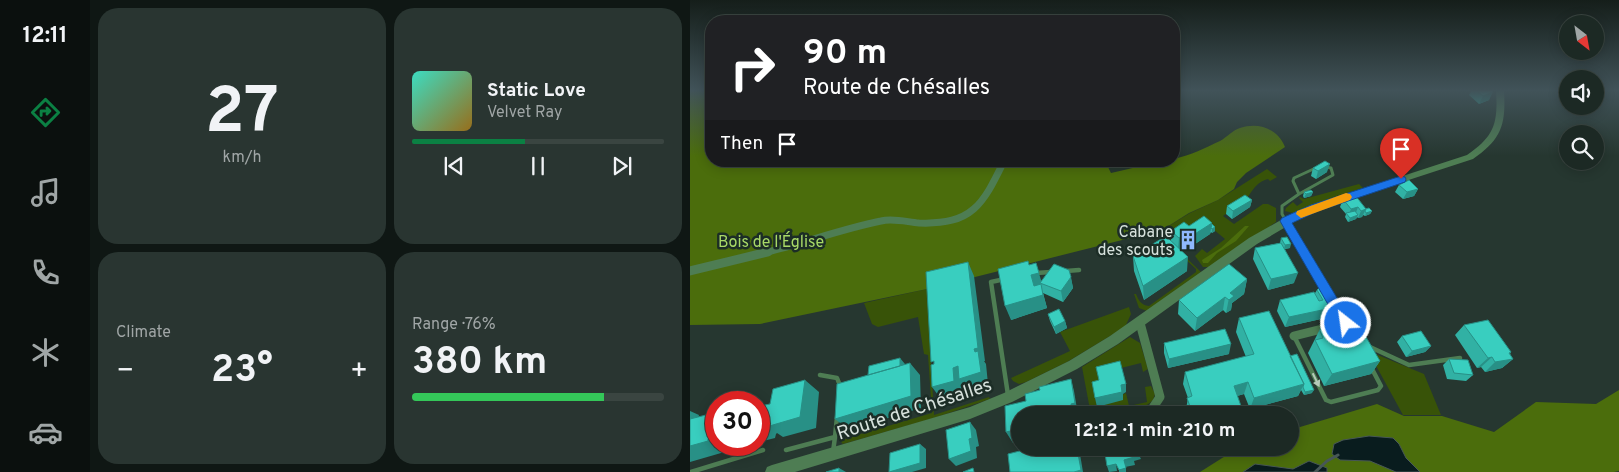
<!DOCTYPE html>
<meta charset="utf-8">
<style>
:root{--surface:#1c2924;--page:#293531;--text:#f1f3f6;--muted:#a0a6a6;--line:#3a4541;--accent:#0b8043}
body{margin:0;font-family:Overpass,sans-serif;background:var(--page);color:var(--text);height:100vh;display:flex;flex-direction:column;font-size:19px;white-space:nowrap}
*{box-sizing:border-box;margin:0}
p{font-size:16px;color:var(--muted)}
.icon{flex:none;width:28px;height:28px;fill:none;stroke:currentColor;stroke-width:2;stroke-linecap:round;stroke-linejoin:round}
.map{position:relative;flex:1;overflow:hidden}
.side{display:flex;flex-direction:column;gap:8px;padding:8px;background:#0f1714;width:600px}
.side>*{flex:none}
.banner{position:absolute;left:15px;top:15px;width:475px;height:152px;border-radius:20px;box-shadow:0 2px 12px #0003,0 0 0 1px var(--line);background:#202124;color:#fff;overflow:hidden}
.needle{width:32px;rotate:149deg}
.fabs{position:absolute;left:869px;top:15px;display:grid;gap:10px}
.fabs a{display:grid;place-items:center;width:45px;height:45px;border-radius:50%;background:var(--surface);box-shadow:0 2px 12px #0003,0 0 0 1px var(--line);font-size:25px}
.speed{position:absolute;left:15px;top:391px;display:flex;gap:10px;font-size:25px;font-weight:700;text-align:center}
.speed>*{display:grid;place-content:center;width:65px;height:65px;border-radius:50%;background:var(--surface);box-shadow:0 2px 12px #0003,0 0 0 1px var(--line);line-height:1}
.speed .limit{border:8px solid #d22;background:#fff;color:#111}
.pin{position:absolute;display:grid;place-items:center;width:42px;height:42px;color:#fff;margin:-51px -21px;border-radius:50% 50% 50% 0;rotate:-45deg;box-shadow:0 0 5px #0007}
.pin .icon{rotate:45deg}
.me{position:absolute;width:55px;margin:-28px;rotate:330deg;stroke-linejoin:round;filter:drop-shadow(0 0 4px #0008)}
.turn{display:flex;align-items:center;gap:18px;height:105px;padding:0 15px;font-size:22px}
.turn .icon{width:65px;height:65px;stroke-width:2.5}
.turn b{display:block;font-size:35px;line-height:42px}
.then{display:flex;align-items:center;height:48px;padding:0 15px;background:#0003;gap:10px;font-size:19px}
.big{font-size:38px;font-weight:700;line-height:1.1}
.side .tile{flex:1;display:flex;flex-direction:column;justify-content:center;gap:8px;min-width:0;padding:0 18px;border-radius:20px;background:var(--page)}
.side .dial{align-items:center;gap:0}
.dial b{font-size:65px;line-height:1}
.song{display:flex;align-items:center;gap:15px}
.cover{width:60px;height:60px;border-radius:8px;background:linear-gradient(135deg,hsl(170 70% 55%),hsl(40 70% 35%))}
.played{height:5px;border-radius:2px;background:linear-gradient(90deg,var(--accent) 45%,var(--line) 45%)}
.keys{display:flex;justify-content:space-around;direction:ltr}
.heat{display:flex;justify-content:space-between;align-items:center;font-size:28px;direction:ltr}
.charge{height:8px;border-radius:4px;background:linear-gradient(90deg,#34c759 76%,var(--line) 0)}
.side .tiles{flex:1;display:grid;gap:8px;grid-template-columns:repeat(2,1fr)}
.trip{position:absolute;left:321px;top:406px;width:288px;height:50px;border-radius:25px;background:var(--surface);box-shadow:0 2px 12px #0003,0 0 0 1px var(--line);font-weight:700;line-height:50px;text-align:center}
main{display:flex;flex:1;min-height:0}
.menu{display:flex;flex-direction:column;width:90px;justify-content:space-around;align-items:center;background:#0b100e;color:var(--muted)}
.menu .icon{width:35px;height:35px}
.menu .current{color:var(--accent)}
.menu b{font-size:22px;color:var(--text)}
.map>svg:first-child{display:block}
</style>
<main>
<nav class="menu">
<b>12:11</b>
<svg class="icon current" aria-label="directions" viewBox="0 0 24 24"><path d="M12 3l9 9-9 9-9-9zM9 14v-3h6M13 9l2 2-2 2"/></svg>
<svg class="icon" aria-label="music" viewBox="0 0 24 24"><path d="M9 18V5l10-2v13"/><circle cx="6" cy="18" r="3"/><circle cx="16" cy="16" r="3"/></svg>
<svg class="icon" aria-label="phone" viewBox="0 0 24 24"><path d="M5 4h4l2 5-3 2q2 4 5 5l2-3 5 2v4C11 20 4 13 5 4z"/></svg>
<svg class="icon" aria-label="climate" viewBox="0 0 24 24"><path d="M12 3v18M4 7l16 10M4 17L20 7"/></svg>
<svg class="icon" aria-label="car" viewBox="0 0 24 24"><path d="M5 17H2v-5l4-1 3-4h7l3 4 3 1v5h-3M9 17h6M6 11h13"/><circle cx="7" cy="17" r="2"/><circle cx="17" cy="17" r="2"/></svg>
</nav>
<section class="side">
<div class="tiles">
<div class="tile dial"><b>27</b><p>km/h</p></div>
<div class="tile">
<div class="song"><i class="cover"></i><div><b>Static Love</b><p>Velvet Ray</p></div></div>
<div class="played"></div>
<div class="keys"><svg class="icon" aria-label="previous" viewBox="0 0 24 24"><path d="M18 5L8 12l10 7zM5 5v14"/></svg><svg class="icon" aria-label="pause" viewBox="0 0 24 24"><path d="M8 5v14M16 5v14"/></svg><svg class="icon" aria-label="next" viewBox="0 0 24 24"><path d="M6 5l10 7-10 7zM19 5v14"/></svg></div>
</div>
<div class="tile"><p>Climate</p>
<div class="heat"><a>−</a><b class="big">23°</b><a>+</a></div>
</div>
<div class="tile"><p>Range · 76%</p><b class="big">380 km</b><div class="charge"></div></div>
</div>
</section>
<div class="map">
<svg width="929" height="472" viewBox="0 0 929 472">
<rect width="100%" height="100%" fill="#263730"/>
<path fill="#385308" d="M577 169 587 177 580 181 578 179C564 183 562 193 554 202 549 207 539 211 533 216L544 224 573 204H578L586 208V222L520 267H513L505 256 512 249 517 253 535 239 517 224 481 243 511 272 457 311 449 308 444 294H446C449 301 451 305 459 306L506 272V269L479 244 472 230 500 213 528 200Z
M669 184 673 188 647 196 603 213 595 211 596 208 603 202 607 206 613 202 609 198 610 197 614 199Z
M237 289 244 415 299 397 300 399 244 418 153 444 151 442 157 438 242 413 238 355 234 354 228 317 188 327 182 324 174 303Z
M439 307 441 314 435 327 377 362 336 382 329 384 323 381 321 378 380 351 370 332Z
M440 337 450 343 458 369 453 372 451 363 431 368 411 389 404 391 407 407 436 393 439 406 457 402 455 387 461 386 465 394 463 400C448 415 421 415 401 415L392 367Z
M678 351 734 374 751 415H713Z"/>
<path fill="#4b6d0c" d="M0 90H21V161H415L421 173 473 161H484V159C501 155 515 148 530 141 537 137 543 130 550 128 568 122 587 128 595 147L556 173 547 182 544 189 528 200 499 213 472 230 237 289 70 324 0 325Z
M555 226H559L546 241 527 253 518 263H513L512 260 531 248Z
M929 390V471L924 472H510L548 448H600V430L687 404 714 416H752L804 432 846 402 906 404Z"/>
<path fill="#091c1e" stroke="#475757" d="M679 436 703 438 709 444 716 458 730 472H706L680 461 650 460 642 454 644 444 653 440Z
M619 461 637 468V472H553L565 464 603 469Z"/>
<g fill="none" stroke-linecap="round" stroke-linejoin="round">
<path stroke="#475757" stroke-width="3" d="M625 472 637 461 648 455"/>
<path stroke="#4e7d53" stroke-width="3" d="M630 166 641 168 643 175 609 194 603 181 604 178Z
M596 221 592 214V206L609 194"/>
<path stroke="#4e7d53" stroke-width="4.5" d="M376 271 389 270
M346 273 361 272
M315 279 301 282 318 395
M604 336 636 400 641 402 688 390 691 386 681 367
M680 347 719 365 770 358
M130 375 147 378 151 388
M96 450 145 437 147 417
M143 452 145 437
M1 472 73 450"/>
<path stroke="#4e7d53" stroke-width="7" d="M596 221 615 253
M73 253C112 244 151 229 191 221 203 218 217 222 229 223 283 225 293 204 314 161"/>
<path stroke="#4e7d53" stroke-width="9" d="M0 271 78 252
M604 336 656 323 614 252
M447 415 462 409 470 397 450 323"/>
<path fill="#4e7d53" fill-rule="evenodd" d="M806 90H814C816 124 812 139 783 159L645 204 611 218 567 244 428 344 387 369 322 402 280 419 105 472H75L77 467 82 465 280 407 314 393 379 361 420 336 559 238 605 212 639 200 777 155C805 136 808 123 806 90Z"/>
</g>
<path fill="#31b1a4" d="M782 90H801L799 100 789 104 779 95Z
M623 168 637 172 626 179 621 176Z
M709 185 728 189 724 196 713 199 705 192Z
M614 192H623L621 196 614 198 613 196Z
M653 199 675 209 682 211 680 214 675 216 673 215 672 217 668 218 667 217 666 219 658 222 655 217 656 214 650 207Z
M562 200 560 207 542 219 536 214 537 206Z
M522 224 525 227V231L522 233 521 232 520 234 496 250 492 247 489 249 497 271 454 300 444 271 443 256 481 241V231Z
M591 238 600 248 595 249 604 283 578 290 563 259 565 248 590 243Z
M340 265 351 281 379 270 383 288 373 302 353 293 357 308 321 320Z
M557 279 554 294 542 303 541 310 536 313 533 310 505 331 488 314 489 300Z
M630 287 640 317 595 327 587 311 590 300 625 293 627 290Z
M358 314 375 321 377 328 366 334 360 321Z
M549 318 600 356 622 393 614 395 611 390 608 396 560 409 554 394 547 396 548 415H498L496 409 498 398 493 384 495 372 556 357 546 332Z
M774 325 821 352 820 354 823 359 812 368 795 372 791 367 787 368 765 335Z
M631 327 662 332 690 361 681 374 634 386 618 353Z
M712 336 741 346 735 352 716 357 707 342Z
M474 343 539 354 478 368 474 353Z
M759 359 783 375 776 381 757 379 753 365Z"/>
<path fill="#289086" d="M803 92 799 100 789 104 793 96Z
M640 164 637 172 626 179 628 171Z
M728 189 724 196 713 199 717 192Z
M623 192 621 196 614 198 616 194Z
M562 200 560 207 542 219 543 211Z
M668 207 665 215 658 217 661 209Z
M676 209 672 217 668 218 671 211Z
M682 211 680 214 675 216 676 213Z
M668 215 666 219 658 222 660 218Z
M522 223 520 234 496 250 497 239Z
M525 227V231L522 233V229Z
M493 236 492 247 488 249 489 238Z
M601 244 600 248 594 249 595 245Z
M498 257 497 271 454 300 453 286Z
M278 262 284 276 295 361H294L296 364 298 384 278 391 272 382 273 393 251 399 242 387 263 368Z
M346 263 353 287 352 283H350L357 308 321 320 315 306 344 286 341 275H343Z
M608 273 604 283 578 290 581 279Z
M381 277 383 288 373 302 371 291Z
M557 279 554 294 542 303 541 310 536 313 540 293Z
M535 297 533 310 505 331 507 318Z
M646 307 640 317 595 327 599 317Z
M375 321 377 328 366 334 364 327Z
M541 344 539 354 478 368 479 359Z
M741 346 735 352 716 357 722 351Z
M821 352 812 361 823 359 812 368 795 372 805 362 819 353Z
M802 357 791 367 787 368 798 358Z
M210 358 215 364 184 381Z
M690 361 681 374 634 386 642 374Z
M220 363 230 375 231 408 159 430 145 419Z
M381 379 384 391 388 415H383L381 404Z
M115 380 129 392 126 428 93 437 87 433 86 434 85 438 69 442V423L77 421Z
M558 382 554 394 540 398 544 386Z
M436 384V392L433 394V400L407 407 405 398 431 385Z
M614 384 608 396 560 409 564 398Z
M624 390 622 393 614 395 615 392Z
M551 406 548 415H519Z
M0 411 9 415 6 426 0 427Z
M280 422 286 430 289 446 286 447 287 458 266 466 259 459 279 439Z
M330 429V441L323 443 316 432Z
M26 437V445H56L39 449 38 451 0 462V446L18 439Z
M230 444 236 449V468L222 472H201Z
M387 448H389L393 472H384Z
M456 448H470V451L450 457 451 459 444 461 445 465 435 467 434 460 450 449Z
M426 464 427 471 419 472 417 466Z
M149 468 156 472H149Z
M436 468V472H429V470Z"/>
<path fill="#39cebf" stroke="#289086" d="M786 90H801L803 92 793 96Z
M635 161 640 164 628 171 623 168Z
M719 180 728 189 717 192 709 185Z
M621 190 623 192 616 194 614 192Z
M555 195 562 200 543 211 537 206Z
M665 195 676 209 671 211 668 207 661 209 653 199Z
M679 208 682 211 676 213 675 211 676 209H675Z
M665 211 668 215 660 218 656 213Z
M514 216 522 223 497 239 493 236 489 238 481 231 494 222 499 226Z
M522 224 525 227 522 229 521 228Z
M476 236 498 257 453 286 443 256Z
M597 237 601 244 595 245 591 238Z
M591 243 608 273 581 279 565 248Z
M338 261 339 265 346 263 349 273 341 275 344 286 351 284 353 295 315 306 308 269Z
M278 262 288 348 284 349 285 352 288 351 291 372 269 379 268 366 263 368 264 381 242 387 241 365 244 364V361L241 362 236 272Z
M364 264 379 270 381 277 371 291 350 283Z
M539 264 557 279 540 293 544 296 539 300 535 297 507 318 489 300Z
M630 287 646 307 599 317 590 300 624 292 629 301 633 300 627 290Z
M369 309 375 321 364 327 358 314Z
M579 311 614 384 564 398 558 382 544 386 551 406 519 415H503L497 398 502 396 495 372 564 354 549 318Z
M798 320 821 352 819 353 823 359 805 362 802 357 798 358 774 325Z
M653 322 658 324 662 332 672 330 690 361 642 374 625 340 633 338 630 331 631 327Z
M535 329 541 344 479 359 474 343Z
M731 331 741 346 722 351 712 336Z
M607 354 624 390 615 392 613 387 614 384 600 356Z
M210 358V366L178 375 179 366Z
M759 359 778 360 783 375 764 373Z
M430 361 436 384 431 385 432 392 405 398 402 382 409 380 406 367Z
M220 363 221 396 145 419 147 384Z
M381 379 385 403 381 404 383 415H330V429L316 432 315 406 336 401 335 394 350 390 349 387Z
M115 380 110 417 76 427 77 421 69 423V404L71 403 70 406 80 404 83 389Z
M24 413 23 417 26 416V437L18 439V441L0 446V419Z
M280 422 282 438 279 439 281 451 259 459 256 430Z
M230 444V463L199 472 200 453Z
M341 448H387L391 470 384 472H320L318 454Z
M414 448H456L450 449V452L443 454 444 457 434 460 436 468 429 470 426 464 417 466Z
M149 468V472H136Z
M283 468 284 472H273Z"/>
<defs><path id="oneway-solid" d="M-6-.8H1V-3.2L6.5 0L1 3.2V.8H-6Z" transform="scale(1.25)"/></defs>
<use fill="#b5c9ba" href="#oneway-solid" transform="translate(626 380) rotate(64)"/>
<linearGradient id="sky" x2="0" y2="1"><stop stop-color="#151e1a"/><stop offset="0.58" stop-color="#415359"/><stop offset="1" stop-color="#415359" stop-opacity="0"/></linearGradient>
<rect width="929" height="156" fill="url(#sky)"/>
<path fill="#1a73e8" stroke="#114b97" d="M711 176 715 177 716 179 715 182 628 211 602 223 662 323 660 327 656 329 651 327 590 221 592 218 621 205Z"/>
<path fill="#f59e0b" d="M656 193 660 194 662 197 660 200 611 218 606 214 607 211Z"/>
<defs>
<symbol id="building-bare" viewBox="-9 -9 18 18"><path d="M-4-6H4V6H1V3H-1V6H-4ZM-2.5-4.3h1.7v1.8h-1.7ZM.8-4.3h1.7v1.8H.8ZM-2.5-1h1.7V.8h-1.7ZM.8-1h1.7V.8H.8Z" fill="#8fb8fd" stroke="#1c2d26" stroke-width="2.5" paint-order="stroke"/></symbol>
</defs>
<g fill-rule="evenodd">
<use href="#building-bare" x="484" y="226" width="28" height="28"/>
</g>
<g text-anchor="middle" stroke-width="5" stroke-linejoin="round" paint-order="stroke">
<g font-size="16" fill="#d7e2dd" stroke="#1c2d26" text-anchor="end">
<text x="483" y="237">Cabane<tspan x="483" dy="18">des scouts</tspan></text>
</g>
<g font-size="16" fill="#a8d967" stroke="#1c2d26">
<text x="81" y="247">Bois de l'Église</text>
</g>
<g font-size="19" fill="#d7e2dd" stroke="#1c2d26">
<text transform="translate(224 408) rotate(-18)" y="7">Route de Chésalles</text>
</g>
</g>
</svg>
<div class="fabs">
<a><svg class="needle" viewBox="-14 -14 28 28"><path d="M0-13l5 13h-10z" fill="#e53935"/><path d="M0 13l5-13h-10z" fill="#a0a6a6"/></svg></a>
<a><svg class="icon" aria-label="sound" viewBox="0 0 24 24"><path d="M4 9h4l5-4v14l-5-4H4zM17 9q2 3 0 6"/></svg></a>
<a><svg class="icon" aria-label="search" viewBox="0 0 24 24"><circle cx="10" cy="10" r="6"/><path d="M15 15l6 6"/></svg></a>
</div>
<div class="speed"><div class="limit">30</div></div>
<div class="pin" style="left:711px;top:179px;background:#d93025"><svg class="icon" aria-label="arrive" viewBox="0 0 24 24"><path d="M6 21V4h12l-3 4 3 4H6"/></svg></div>
<svg class="me" style="left:656px;top:323px" viewBox="-20 -20 40 40"><circle r="17" fill="#1a73e8" stroke="#fff" stroke-width="3"/><path d="M0-11L8 9 0 5-8 9z" fill="#fff"/></svg>
<div class="trip">12:12 · 1 min · 210 m</div>
<div class="banner">
<div class="turn"><svg class="icon" aria-label="right" viewBox="0 0 24 24"><path d="M7 20v-9h11M14 6l5 5-5 5"/></svg><div><b>90 m</b>Route de Chésalles</div></div>
<div class="then">Then<svg class="icon" aria-label="arrive" viewBox="0 0 24 24"><path d="M6 21V4h12l-3 4 3 4H6"/></svg></div>
</div>
</div>
</main>
